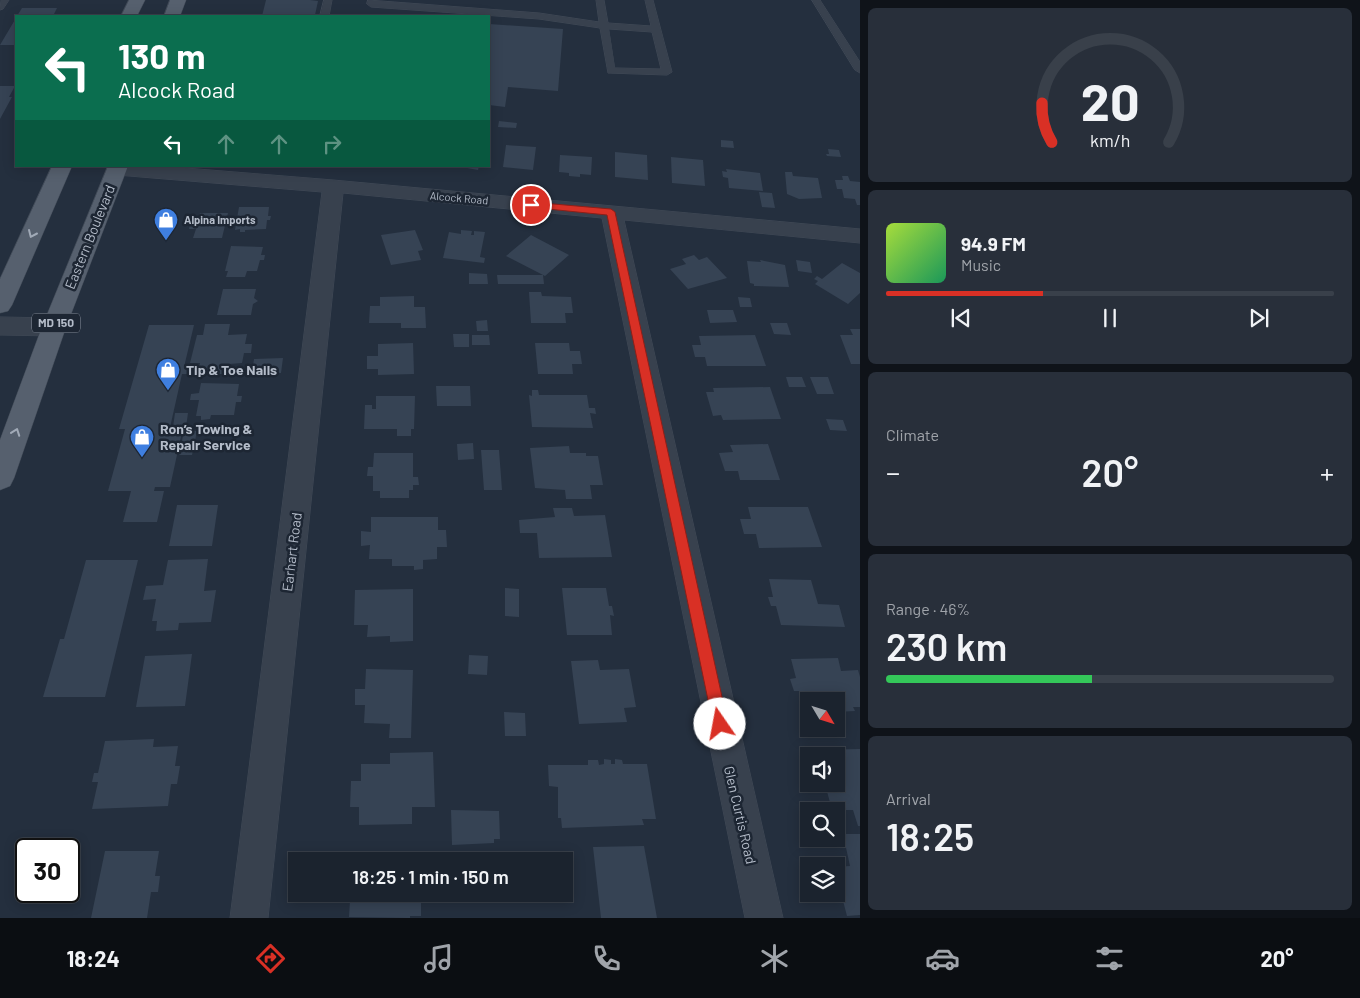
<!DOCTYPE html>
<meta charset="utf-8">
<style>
:root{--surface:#1b232e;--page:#282f3a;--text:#f1f3f6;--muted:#a0a4aa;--line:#39404a;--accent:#d93025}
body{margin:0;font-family:Barlow,sans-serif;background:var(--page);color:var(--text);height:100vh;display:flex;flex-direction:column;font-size:19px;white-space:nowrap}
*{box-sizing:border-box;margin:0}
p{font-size:16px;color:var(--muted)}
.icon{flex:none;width:28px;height:28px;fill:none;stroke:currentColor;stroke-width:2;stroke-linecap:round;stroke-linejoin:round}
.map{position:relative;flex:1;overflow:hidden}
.details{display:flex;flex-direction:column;gap:8px;padding:8px;background:#0f1319;width:500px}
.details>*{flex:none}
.top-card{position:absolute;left:15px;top:15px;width:475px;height:152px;border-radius:0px;box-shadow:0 2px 12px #0003,0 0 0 1px var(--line);background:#0b6e4f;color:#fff;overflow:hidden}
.needle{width:32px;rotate:128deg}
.controls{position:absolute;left:800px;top:692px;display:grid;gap:10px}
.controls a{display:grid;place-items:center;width:45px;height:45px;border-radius:0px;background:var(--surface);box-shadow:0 2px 12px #0003,0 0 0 1px var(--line);font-size:25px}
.speed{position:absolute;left:15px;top:838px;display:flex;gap:10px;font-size:25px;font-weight:700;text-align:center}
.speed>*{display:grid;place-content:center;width:65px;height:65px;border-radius:50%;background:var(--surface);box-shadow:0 2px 12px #0003,0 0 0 1px var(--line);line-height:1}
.speed .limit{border:2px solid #111;border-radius:8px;background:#fff;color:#111}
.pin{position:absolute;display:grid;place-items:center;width:42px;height:42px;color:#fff;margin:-21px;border:2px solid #fff;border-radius:50%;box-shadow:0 1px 5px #0007}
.me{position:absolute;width:55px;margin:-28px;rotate:348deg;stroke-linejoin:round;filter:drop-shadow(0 0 4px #0008)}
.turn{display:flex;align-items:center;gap:18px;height:105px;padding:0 20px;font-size:22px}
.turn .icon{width:65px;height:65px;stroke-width:2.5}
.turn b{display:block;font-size:35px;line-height:42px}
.lanes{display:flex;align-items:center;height:48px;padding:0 20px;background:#0003;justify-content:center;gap:25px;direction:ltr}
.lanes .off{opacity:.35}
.big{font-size:38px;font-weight:600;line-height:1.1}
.details .widget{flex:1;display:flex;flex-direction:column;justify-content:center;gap:8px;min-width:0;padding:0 18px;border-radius:8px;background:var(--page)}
.details .dial{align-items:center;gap:0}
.dial svg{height:130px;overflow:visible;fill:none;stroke:var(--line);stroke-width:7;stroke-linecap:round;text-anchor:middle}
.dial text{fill:var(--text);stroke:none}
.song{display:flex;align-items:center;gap:15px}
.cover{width:60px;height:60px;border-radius:8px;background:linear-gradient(135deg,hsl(80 70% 55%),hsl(150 70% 35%))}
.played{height:5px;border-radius:2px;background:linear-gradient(90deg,var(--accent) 35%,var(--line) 35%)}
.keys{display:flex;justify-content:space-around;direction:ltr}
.heat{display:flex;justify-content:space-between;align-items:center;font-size:28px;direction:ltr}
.charge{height:8px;border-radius:4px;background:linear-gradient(90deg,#34c759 46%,var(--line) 0)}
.trip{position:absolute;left:288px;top:852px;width:285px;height:50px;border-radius:0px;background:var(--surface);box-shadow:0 2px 12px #0003,0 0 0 1px var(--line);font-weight:600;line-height:50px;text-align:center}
.menu{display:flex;height:80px;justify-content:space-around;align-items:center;background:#0b0e12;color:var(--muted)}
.menu .icon{width:35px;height:35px}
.menu .selected{color:var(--accent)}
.menu b{font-size:22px;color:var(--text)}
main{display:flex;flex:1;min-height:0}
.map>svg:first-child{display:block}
</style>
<main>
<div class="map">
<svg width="860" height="918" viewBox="0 0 860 918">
<rect width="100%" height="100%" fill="#242f3e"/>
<path fill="#364354" d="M266 0H310L318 1 315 15 262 16Z
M22 8H57L53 16H17Z
M16 18V45H0Z
M489 24 563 29 558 91 508 87 505 107 489 105Z
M0 86H15L9 97H12L0 119Z
M499 121 517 123 516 128 498 127Z
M721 140 733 141 734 148 721 147Z
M506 145 536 147 533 170 503 167Z
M828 149 839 150 841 157 827 156 826 154H829Z
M615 152 647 155 648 180 615 177Z
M560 155 592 157 591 175 580 174V177L569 176V173L559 172Z
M671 157 703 160 705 186 672 183Z
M456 166H479L478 170Z
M726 169 760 173 763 191 729 188 728 178 723 177 722 171 727 172Z
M785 172H792L793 176 818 178 822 198 799 199 787 194Z
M842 176H848L850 181 860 182V205H857L855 199 844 198 842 189H837L835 180H843Z
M759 192 772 193 775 208 762 207Z
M239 207H269L268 216H271L270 220H267L266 229 245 230V232H240V229L235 230Z
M200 213H228L222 238H193L196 229H189L190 224H197Z
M415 230 423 250 418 251 421 260 391 265 381 235Z
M461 230 472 231 471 235H474V231L485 232 480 257 485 258 484 263 443 258 449 232 461 234Z
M531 235 569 255 545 276 506 256Z
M231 246 263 247 261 255H265L264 260H260L257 271H247L245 277H226L228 271H225Z
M694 255 699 260 707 257 727 278 688 289 670 269 686 264 682 259Z
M760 260 785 265 789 287 754 286V284L750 283 747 261 761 262Z
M796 260 810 262 812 273 798 271Z
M842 263 860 273V293L848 304 815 284 818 281 814 279 817 276 822 279Z
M469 273 487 274 488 284H469Z
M497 275H543L544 284H498Z
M223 289H256L254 298 258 301 253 304 251 315H217Z
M529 292H541L542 296 571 297 573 313H565L566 323H531Z
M414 296V307H425L426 328H401V323H369L370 306H380V297Z
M738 297 750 298 752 307H740Z
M707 310H733L737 322 710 323Z
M487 320 488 331H477L476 321Z
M770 323H787L791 335 774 334Z
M205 324H230L228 335 247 334 245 344H252L251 353H244L242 363 229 364 227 374H182L169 432H182L170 487H155L154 491H164L157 522H123L131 491H108L125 429H119L149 325H194L184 367H199L200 363H190L197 335H203Z
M850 329H860V364H851L840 335H853Z
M453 334H469V347H454Z
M472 335H489L490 345H472Z
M755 335 766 366H707L705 357H695L692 345H701L699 336Z
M413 343 414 374 378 375V369H367V356H378V344Z
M535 343H569L570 351H580L582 364H572L573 374H538Z
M283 358 281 373 252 374 254 359Z
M786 377H802L806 387H789Z
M810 377H828L834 394H817Z
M201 383 239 384 237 396H242L241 402H236L234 415H211L210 419 201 420V416H196L199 400H190L191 394 199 393Z
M436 386H470L471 406H437Z
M770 387 781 419 723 420 721 415 713 416 706 392H714L713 388Z
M532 390H538L539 395H587L589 408H595L596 414 590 413 593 428 532 427 529 395 532 396Z
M376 396H415L414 429H411V436H397V429H364L365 405H372V409H376Z
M175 413H188L186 427H173Z
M826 419 843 420 847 431 830 430Z
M184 431H197L192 455H179Z
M473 443 474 459 458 460 457 444Z
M768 444 780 480H740L738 471H725L719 453 733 452 730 445Z
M569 446 570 453H586V456H598L603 485H590L592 499H566L565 490 535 488 530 448Z
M481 450H499L502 490H484Z
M374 453H413V477H418L419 485H413V490H409V498H380V491H373V476H367L368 467H373Z
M177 505H218L212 546H169Z
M748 507H808L822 547 759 548 756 534H744L740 519H751Z
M553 508H572L574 516 605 515 612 557 539 558 537 533H520L519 520 555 517Z
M371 517H438V530H446L447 547H437V559L423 560V569L414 570V566H392V559H369L370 545 361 546V531L371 532Z
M208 559 204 591 216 590 211 622 179 623 178 630 156 631 157 621H152L156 599 143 600 146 586 163 585 168 560Z
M86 560H138L105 697H43L60 639H64Z
M769 579 811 580 818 604 839 605 845 627 781 625 776 606H771L768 597H773Z
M505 588 519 589V617L505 616Z
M562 588H606L609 606H612L614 616 610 615 612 635H567Z
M413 589V641L390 642V636L367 637 368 625H354L355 590Z
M192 654 185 706 136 707 145 656Z
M469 655 488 656 487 675 468 674Z
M838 658 841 671 858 670 860 677V707H853L855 711 836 712V701H809V712L806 713 800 691H794L790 679 796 678 791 659Z
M598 660 600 670 629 669 636 707 624 708 627 722 579 724 571 661Z
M366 669 413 670 411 738H389L390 724 364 723 365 705H355V689H365Z
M504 712 525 713 526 736H505Z
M154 739 153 747 178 746 175 766H180L177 784H171L168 806 92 809 98 782H92L94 773H98L105 741Z
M860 749V826H858L853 810H832L825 784H836V756H819L817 750Z
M433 752 435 807H412V824L359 825V807H350L351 781H361V764H390V753Z
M604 759 611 760V764H615V759L622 760 623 764H647L656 819H642L644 825 562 828 561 818H558V787L549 786 548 765H588V760H598L599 765 604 764Z
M451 810 499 811 500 839H494V843L452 845Z
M843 834H860V915L847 916 836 874V867L850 866Z
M644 846 657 918H601L593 847Z
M105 851H159L155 876H160L158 892H151L147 918H91Z
M357 894H421V916H410V918L349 917 350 900H357Z"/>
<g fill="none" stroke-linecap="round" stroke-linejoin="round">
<defs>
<path id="lane" d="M9 0 3 9 0 10 1 0Z
M324 0H332L329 16H320Z
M368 0 539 13 599 22 596 0H604L608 23 651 26 645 0H653L672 72 667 75 608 73 600 28 539 19 371 7 367 4ZM609 29 652 32 661 69 615 68Z
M812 0H820L860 62V73L855 70Z"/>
<path id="street" d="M109 166H161L333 180 860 229V243L624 220 783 918H745L602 218 343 193 268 918H230L322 192 117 175 110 173 107 169Z
M0 317 54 318 63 321 66 327 63 333 54 336 0 335Z"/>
<path id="primary" d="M129 0H145L137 16H121Z
M170 0H186L180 16H164Z
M52 166H72L12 305 8 311 0 313V279Z
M108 166H128L66 327 14 478 10 486 0 490V440L42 327Z"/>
</defs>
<use href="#lane" stroke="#414a57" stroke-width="1"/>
<use href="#street" stroke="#414a57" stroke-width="1"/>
<use href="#primary" stroke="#414a57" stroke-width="1"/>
<use href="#lane" fill="#38414e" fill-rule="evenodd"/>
<use href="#street" fill="#38414e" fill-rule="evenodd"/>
<use href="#primary" fill="#56606e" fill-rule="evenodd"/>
</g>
<defs><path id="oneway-chevron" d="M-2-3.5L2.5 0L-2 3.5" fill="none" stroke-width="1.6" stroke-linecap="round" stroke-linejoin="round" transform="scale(1.25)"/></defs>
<g stroke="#a1aab7">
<use href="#oneway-chevron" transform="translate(32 234) rotate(114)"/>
<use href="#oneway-chevron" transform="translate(16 432) rotate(-70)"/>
</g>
<path fill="#d93025" stroke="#8d1f18" d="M531 202 611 209 615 212 728 724 725 729 720 731 716 729 713 724 607 215 528 207V203Z"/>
<defs>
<symbol id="shop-pin" viewBox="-11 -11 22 30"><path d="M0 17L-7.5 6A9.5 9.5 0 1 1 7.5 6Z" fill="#3f7fe0" stroke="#1d2633"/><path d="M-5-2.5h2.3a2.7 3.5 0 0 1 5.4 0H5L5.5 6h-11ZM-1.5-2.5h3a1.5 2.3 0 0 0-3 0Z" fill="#fff"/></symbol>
</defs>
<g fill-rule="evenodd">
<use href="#shop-pin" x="152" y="206" width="28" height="38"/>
<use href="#shop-pin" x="154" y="356" width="28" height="38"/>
<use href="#shop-pin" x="128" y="423" width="28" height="38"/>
</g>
<g text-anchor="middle" stroke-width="5" stroke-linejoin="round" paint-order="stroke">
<g font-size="11" fill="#b4bcc9" stroke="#1d2633">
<text transform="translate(459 198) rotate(5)" y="4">Alcock Road</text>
</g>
<g font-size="11" font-weight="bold" fill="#b4bcc9" stroke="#1d2633" text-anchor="start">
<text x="184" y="224">Alpina Imports</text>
</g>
<rect fill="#1d2633" stroke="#878f9c" stroke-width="1" x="32" y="313.5" width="48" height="19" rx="4"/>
<g font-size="12" font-weight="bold" fill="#b4bcc9">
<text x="56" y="327">MD 150</text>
</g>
<g font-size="14" fill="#b4bcc9" stroke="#1d2633">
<text transform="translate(90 237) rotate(-68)" y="5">Eastern Boulevard</text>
<text transform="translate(292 552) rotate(-83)" y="5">Earhart Road</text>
<text transform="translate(740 815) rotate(77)" y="5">Glen Curtis Road</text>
</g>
<g font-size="14" font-weight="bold" fill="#b4bcc9" stroke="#1d2633" text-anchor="start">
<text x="186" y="375">Tip &amp; Toe Nails</text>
<text x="160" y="434">Ron’s Towing &amp;<tspan x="160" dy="16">Repair Service</tspan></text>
</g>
</g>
</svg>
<div class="controls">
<a><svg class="needle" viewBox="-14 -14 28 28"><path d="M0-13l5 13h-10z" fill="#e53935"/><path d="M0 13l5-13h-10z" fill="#a0a4aa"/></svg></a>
<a><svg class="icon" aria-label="sound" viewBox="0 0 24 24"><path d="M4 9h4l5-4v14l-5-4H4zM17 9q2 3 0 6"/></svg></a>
<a><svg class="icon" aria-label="search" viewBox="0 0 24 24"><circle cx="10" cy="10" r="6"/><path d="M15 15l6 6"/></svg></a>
<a><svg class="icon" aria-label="layers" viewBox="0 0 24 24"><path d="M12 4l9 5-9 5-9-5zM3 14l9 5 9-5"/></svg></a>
</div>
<div class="speed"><div class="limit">30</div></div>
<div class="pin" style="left:531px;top:205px;background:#d93025"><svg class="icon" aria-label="arrive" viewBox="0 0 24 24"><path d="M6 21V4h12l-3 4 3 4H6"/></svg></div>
<svg class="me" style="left:720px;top:724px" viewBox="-20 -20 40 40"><circle r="19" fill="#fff"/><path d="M0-13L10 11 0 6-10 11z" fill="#d93025"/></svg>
<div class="trip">18:25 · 1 min · 150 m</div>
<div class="top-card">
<div class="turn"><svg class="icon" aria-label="left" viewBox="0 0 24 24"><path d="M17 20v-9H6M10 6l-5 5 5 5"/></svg><div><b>130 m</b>Alcock Road</div></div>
<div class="lanes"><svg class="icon" aria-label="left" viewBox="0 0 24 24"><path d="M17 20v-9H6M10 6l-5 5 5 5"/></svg><svg class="icon off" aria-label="ahead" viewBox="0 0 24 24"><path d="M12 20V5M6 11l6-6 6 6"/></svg><svg class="icon off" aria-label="ahead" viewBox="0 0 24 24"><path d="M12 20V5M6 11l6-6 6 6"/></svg><svg class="icon off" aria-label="right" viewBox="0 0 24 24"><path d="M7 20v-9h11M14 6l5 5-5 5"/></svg></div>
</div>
</div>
<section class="details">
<div class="widget dial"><svg viewBox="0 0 100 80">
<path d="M14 69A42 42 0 1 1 86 69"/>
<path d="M14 69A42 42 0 0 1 8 45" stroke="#d93025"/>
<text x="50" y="56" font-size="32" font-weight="700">20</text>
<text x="50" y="72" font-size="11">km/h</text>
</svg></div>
<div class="widget">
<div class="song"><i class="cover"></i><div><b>94.9 FM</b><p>Music</p></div></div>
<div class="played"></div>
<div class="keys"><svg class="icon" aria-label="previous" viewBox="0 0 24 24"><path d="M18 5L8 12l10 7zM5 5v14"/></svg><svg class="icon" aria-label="pause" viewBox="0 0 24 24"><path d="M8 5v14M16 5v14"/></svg><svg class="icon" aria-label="next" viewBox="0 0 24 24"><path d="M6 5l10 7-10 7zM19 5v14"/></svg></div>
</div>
<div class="widget"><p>Climate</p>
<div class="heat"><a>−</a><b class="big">20°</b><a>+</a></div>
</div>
<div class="widget"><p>Range · 46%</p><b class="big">230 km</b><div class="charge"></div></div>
<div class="widget"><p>Arrival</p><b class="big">18:25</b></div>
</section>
</main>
<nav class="menu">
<b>18:24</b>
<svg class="icon selected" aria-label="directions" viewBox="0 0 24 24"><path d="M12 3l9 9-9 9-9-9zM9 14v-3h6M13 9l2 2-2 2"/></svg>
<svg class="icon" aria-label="music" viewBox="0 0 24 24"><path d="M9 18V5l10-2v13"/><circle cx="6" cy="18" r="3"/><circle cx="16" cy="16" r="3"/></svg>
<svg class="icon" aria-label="phone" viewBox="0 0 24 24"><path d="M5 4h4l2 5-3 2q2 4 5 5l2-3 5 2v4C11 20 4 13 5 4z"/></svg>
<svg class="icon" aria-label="climate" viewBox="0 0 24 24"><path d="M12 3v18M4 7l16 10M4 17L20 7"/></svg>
<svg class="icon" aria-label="car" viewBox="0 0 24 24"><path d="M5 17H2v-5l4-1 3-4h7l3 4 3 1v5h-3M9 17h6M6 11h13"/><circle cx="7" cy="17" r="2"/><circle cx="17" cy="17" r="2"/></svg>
<svg class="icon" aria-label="filters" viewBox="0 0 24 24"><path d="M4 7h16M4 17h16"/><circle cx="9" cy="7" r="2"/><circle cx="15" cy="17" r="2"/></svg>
<b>20°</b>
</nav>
